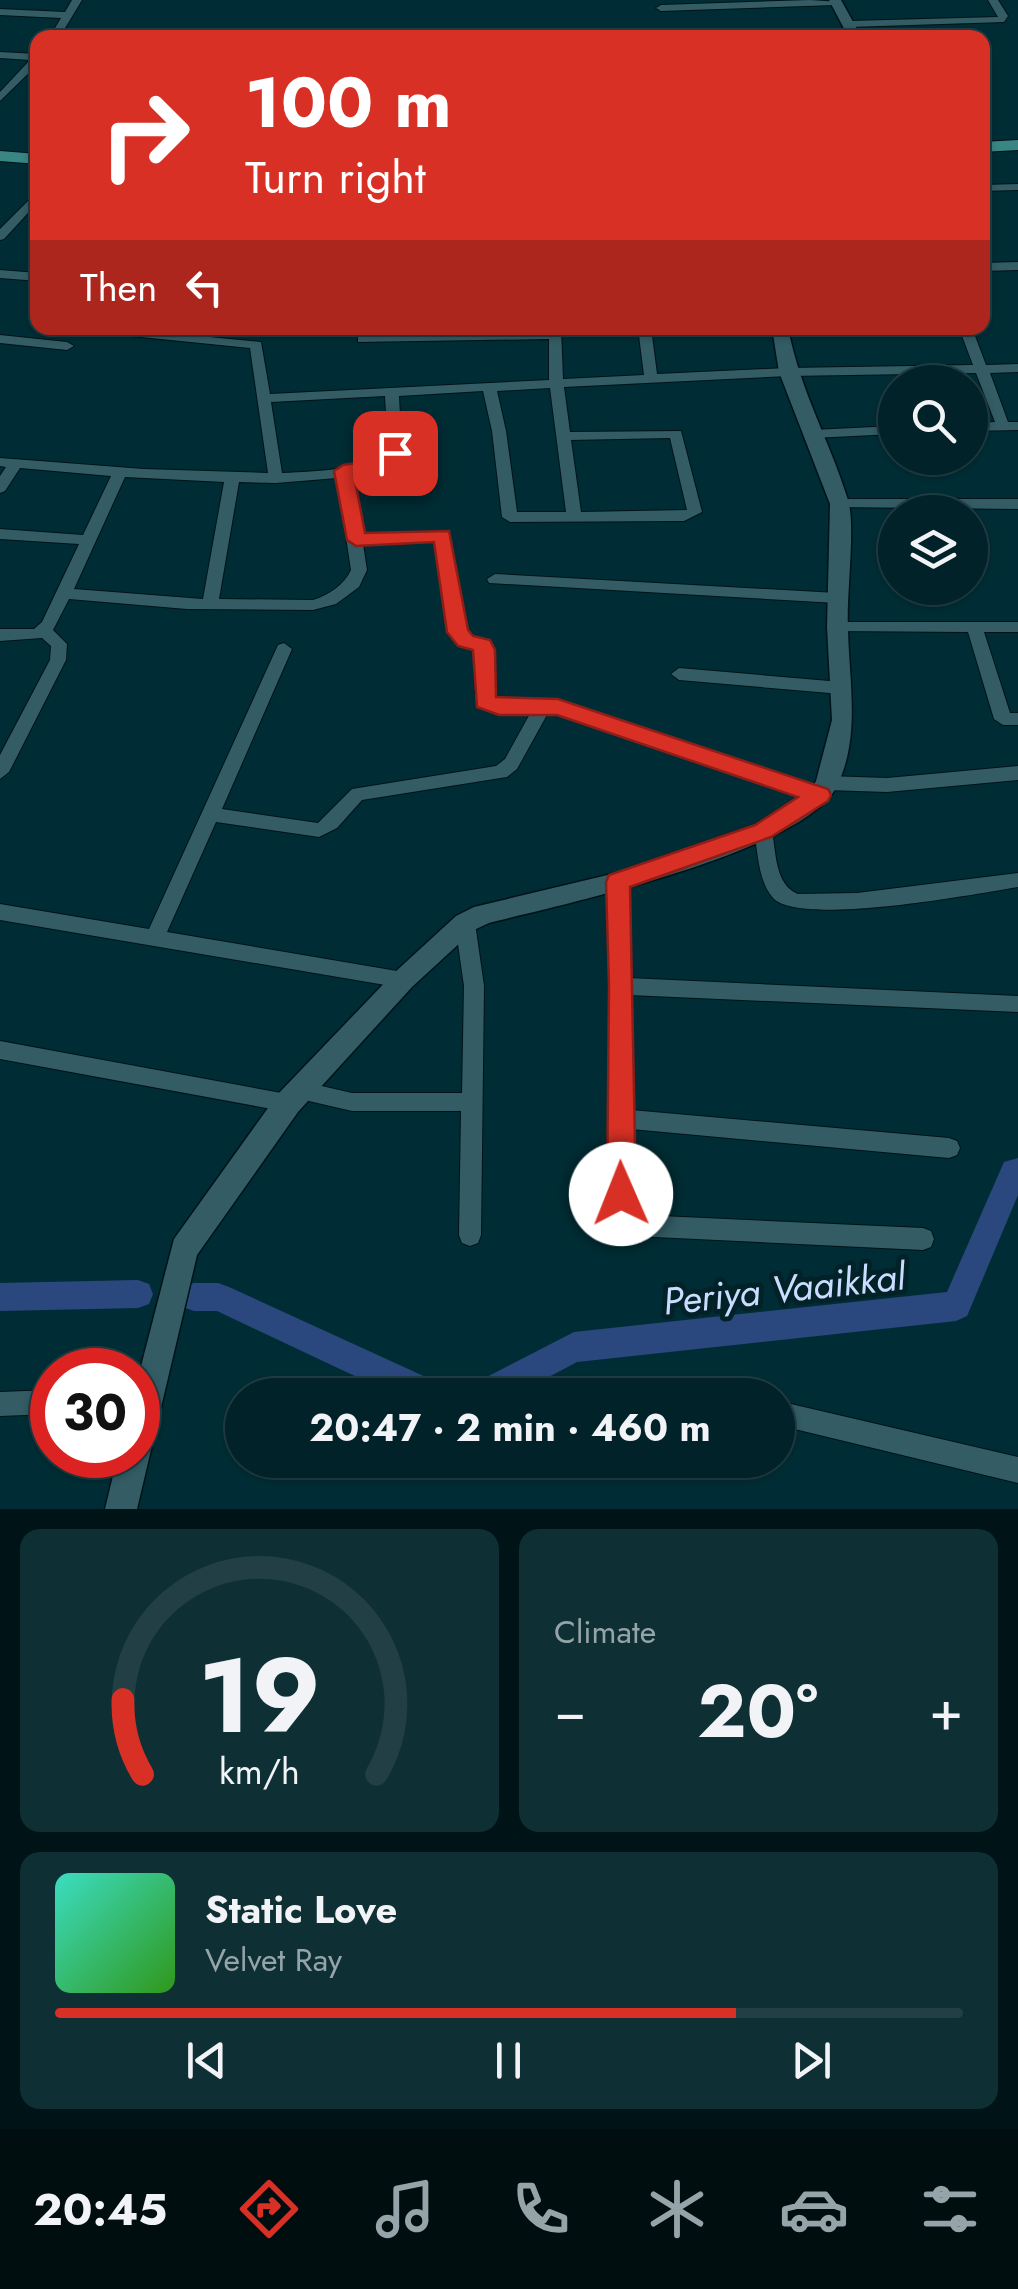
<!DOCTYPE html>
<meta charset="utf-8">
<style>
:root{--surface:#002228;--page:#0e2f34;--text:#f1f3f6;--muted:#95a4a8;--line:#223f45;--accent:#d93025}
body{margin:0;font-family:Jost,sans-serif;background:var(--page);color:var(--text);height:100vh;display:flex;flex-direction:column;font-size:38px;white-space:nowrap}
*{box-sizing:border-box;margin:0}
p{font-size:32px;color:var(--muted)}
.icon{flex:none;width:55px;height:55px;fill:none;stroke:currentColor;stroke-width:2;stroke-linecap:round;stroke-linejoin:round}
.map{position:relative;height:1509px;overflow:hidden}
.details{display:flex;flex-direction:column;gap:20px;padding:20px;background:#001316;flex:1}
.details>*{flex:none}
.top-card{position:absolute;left:30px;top:30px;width:960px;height:305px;border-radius:20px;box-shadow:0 2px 8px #0004,0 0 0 2px var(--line);background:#d93025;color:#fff;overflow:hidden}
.tools{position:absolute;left:878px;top:365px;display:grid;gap:20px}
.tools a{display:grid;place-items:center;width:110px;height:110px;border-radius:50%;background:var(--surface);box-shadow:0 2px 8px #0004,0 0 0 2px var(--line);font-size:50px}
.speed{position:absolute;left:30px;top:1348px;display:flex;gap:20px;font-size:50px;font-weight:700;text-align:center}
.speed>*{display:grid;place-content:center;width:130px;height:130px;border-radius:50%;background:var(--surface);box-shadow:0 2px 8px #0004,0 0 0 2px var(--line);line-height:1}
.speed .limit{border:15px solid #d22;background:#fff;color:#111}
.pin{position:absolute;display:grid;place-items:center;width:85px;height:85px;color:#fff;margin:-42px;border-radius:20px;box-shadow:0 5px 15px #0006}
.me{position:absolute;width:110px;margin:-55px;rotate:359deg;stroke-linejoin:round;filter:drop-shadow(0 0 8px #0008)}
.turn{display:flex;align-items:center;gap:35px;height:210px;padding:0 50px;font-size:45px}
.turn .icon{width:130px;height:130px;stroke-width:2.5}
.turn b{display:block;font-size:70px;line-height:85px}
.then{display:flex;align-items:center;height:95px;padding:0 50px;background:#0003;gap:20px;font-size:38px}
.big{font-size:75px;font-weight:700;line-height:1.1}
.details .card{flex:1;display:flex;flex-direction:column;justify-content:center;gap:15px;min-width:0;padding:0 35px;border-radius:20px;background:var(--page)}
.details .dial{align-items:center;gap:0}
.dial svg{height:260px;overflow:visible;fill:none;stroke:var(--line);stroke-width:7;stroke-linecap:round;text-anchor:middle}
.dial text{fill:var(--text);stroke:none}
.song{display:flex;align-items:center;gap:30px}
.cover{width:120px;height:120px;border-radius:15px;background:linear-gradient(135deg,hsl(170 70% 55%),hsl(110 70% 35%))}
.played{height:10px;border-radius:5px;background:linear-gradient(90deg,var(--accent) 75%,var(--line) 75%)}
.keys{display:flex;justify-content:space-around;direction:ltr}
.heat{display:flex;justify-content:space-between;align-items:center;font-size:55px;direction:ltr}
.details .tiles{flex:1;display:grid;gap:20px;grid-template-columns:1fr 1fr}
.card:last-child{grid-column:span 2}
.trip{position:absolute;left:225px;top:1378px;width:570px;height:100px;border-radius:50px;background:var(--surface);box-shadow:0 2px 8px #0004,0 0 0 2px var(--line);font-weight:700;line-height:100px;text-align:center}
.tab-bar{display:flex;height:160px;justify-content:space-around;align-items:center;background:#000e10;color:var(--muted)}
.tab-bar .icon{width:70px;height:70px}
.tab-bar .on{color:var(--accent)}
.tab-bar b{font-size:45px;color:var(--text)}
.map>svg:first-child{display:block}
</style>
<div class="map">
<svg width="1018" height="1509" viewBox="0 0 1018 1509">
<rect width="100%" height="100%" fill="#002d35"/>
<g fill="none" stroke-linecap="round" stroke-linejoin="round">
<path fill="#2b487e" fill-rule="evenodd" d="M1018 1158V1195L967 1316 956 1321 577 1362 515 1395H468L473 1384 574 1332 947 1292 1004 1162Z
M138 1280 149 1284 153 1294 149 1304 138 1308 0 1311V1283Z
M194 1283H218L229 1287 441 1384 446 1395H395L217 1311H194L183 1307 179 1297 183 1287Z"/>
<defs>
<path id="minor" d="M72 0H82L59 38H49L61 18 0 15V9L65 12Z
M810 0 841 2 836 5 661 11 656 8 661 5Z
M988 0H998L1008 16 1004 22 850 27 845 24 850 21 998 17Z
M854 32 859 35 858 37 726 38 731 35Z
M0 52 38 54V64L0 101V92L30 60 0 58Z
M1018 184V190L982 191V185Z
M38 191V202L4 239 0 240V229Z
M1018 262V270L982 271V263Z
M0 270 38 273V281L0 278Z
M116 328 261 342 270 394 549 380V339L358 342V336L363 335 549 331V328H561L563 379 644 375 638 328H651L657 374 788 368 973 365 959 328H972L986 365 1018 364V372L990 373 1008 422H1018V430L970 431V423L995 422 976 373 788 376 564 387 570 432 681 431 702 512 684 521 510 522 502 517 492 431 483 391 399 396 402 453 378 470 351 475 361 535 447 532 466 630 472 637 488 641 490 645 491 692 496 699 558 701 825 790 828 795 825 800 819 802 557 713H548L517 769 507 777 362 800 337 828 319 837 216 822 167 932 403 972 410 974 413 980 410 986 403 988 0 920V904L149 929 278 645 284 643 292 649 222 809 318 823 352 789 496 766 505 759 531 712 485 709 475 693 474 649 460 645 450 631 435 540 363 544 367 570 359 587 336 604 313 610 187 609 69 599 53 630 67 644 66 660 9 772 0 779V755L50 660 51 646 42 638 0 641V629H34L42 622 79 544 0 539V529L83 535 111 476 20 468 5 491 0 493V476L6 467 0 466V458L144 469 268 473 250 348 121 335 114 331ZM550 388 566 512H517L506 431 497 391ZM385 396 388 451C356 471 320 471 282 473L271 402ZM670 438 687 510 581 512 571 440ZM125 477 224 482 203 599 74 589ZM337 478 351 570C344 585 329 595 313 600L219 599 239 482 276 483Z
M0 335 67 342 74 346 67 350 0 343Z
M895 426V434L812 438 805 434 812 430Z
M840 499H1018V509L835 507 833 504Z
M495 574 837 593 845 598 837 603 489 583 487 579Z
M837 622H1018V632H984L1010 713H1018V725H1003L994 719 968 632 831 631 829 627Z
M679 668 841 682 849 688 841 694 679 680 671 674Z
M1018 766V780L887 792 827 790 821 788 818 783 821 778 827 776 887 778Z
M763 824 769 826 772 831C776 852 775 885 798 894L857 893 1018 873V887C976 894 800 927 773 898 758 881 758 852 754 831L757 826Z
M618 875 625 877 627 882 629 978 1018 996V1012L629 995 631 1110 949 1138 957 1141 960 1148 957 1155 949 1158 631 1129 633 1208 639 1215 923 1228 931 1231 934 1239 931 1247 923 1250 633 1236C614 1228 611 1212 610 1194L609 882 611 877Z
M465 915 472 918 475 923 484 986 481 1235 478 1243 470 1246 462 1243 459 1235 461 1111H352L296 1098 299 1103 295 1110 288 1112 0 1059V1041L292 1095 289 1090 293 1083 300 1081 352 1093H462L464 986 455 923 458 918Z
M52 1390V1414L0 1416V1392Z
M778 1401 1018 1457V1483L778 1425Z"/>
<path id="tertiary" d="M829 0H841L862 38H849Z
M772 328H788C801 393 829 439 848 500 856 526 846 596 848 629 849 682 861 736 837 786 805 852 561 905 489 923L474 930 412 987 298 1112 197 1255 137 1509H105L118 1455H138V1378L174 1239 278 1094 394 973 456 916 474 907 616 873 755 825 811 789 816 781 832 720 827 627 830 504 779 372Z"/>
<path id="primary" d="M1018 140V150L982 152V142Z
M0 151 38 154V164L0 161Z"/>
</defs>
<use href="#minor" stroke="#011318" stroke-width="2"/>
<use href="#tertiary" stroke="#011318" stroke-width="3"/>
<use href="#primary" stroke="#011318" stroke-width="2"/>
<use href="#minor" fill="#335c65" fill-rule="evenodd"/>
<use href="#tertiary" fill="#335c65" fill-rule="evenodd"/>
<use href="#primary" fill="#3a8685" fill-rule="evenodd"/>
</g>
<path fill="#d93025" stroke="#8d1f18" stroke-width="2.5" d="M395 447 404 453 389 469 354 475 365 533 449 531 468 630 473 636 490 640 495 650 496 697 558 699 828 789 831 795 828 801 771 837 630 887 636 1194 631 1204 621 1208 611 1204 607 1194 609 986 606 882 609 875 755 825 798 797 557 715H499L477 707 473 650 458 646 447 632 434 542 356 546 347 540 334 471 343 465 376 460Z"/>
<g text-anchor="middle" stroke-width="10" stroke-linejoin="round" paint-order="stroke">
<g font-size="38" font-style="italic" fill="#caddff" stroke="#022228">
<text transform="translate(784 1289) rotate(-6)" y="13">Periya Vaaikkal</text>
</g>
</g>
</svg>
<div class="tools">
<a><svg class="icon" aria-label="search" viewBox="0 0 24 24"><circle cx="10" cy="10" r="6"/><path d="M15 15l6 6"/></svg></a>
<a><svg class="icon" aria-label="layers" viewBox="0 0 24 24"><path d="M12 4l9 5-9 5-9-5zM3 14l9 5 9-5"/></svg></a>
</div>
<div class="speed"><div class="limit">30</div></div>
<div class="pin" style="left:395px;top:453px;background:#d93025"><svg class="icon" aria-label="arrive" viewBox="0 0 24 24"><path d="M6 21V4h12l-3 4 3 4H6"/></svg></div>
<svg class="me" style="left:621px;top:1194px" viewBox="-20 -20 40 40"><circle r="19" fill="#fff"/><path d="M0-13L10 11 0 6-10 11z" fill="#d93025"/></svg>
<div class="trip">20:47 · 2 min · 460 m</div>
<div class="top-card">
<div class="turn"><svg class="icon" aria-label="right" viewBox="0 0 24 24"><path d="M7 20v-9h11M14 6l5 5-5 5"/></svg><div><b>100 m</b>Turn right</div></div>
<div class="then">Then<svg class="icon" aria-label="left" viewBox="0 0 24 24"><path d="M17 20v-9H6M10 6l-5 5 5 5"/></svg></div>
</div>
</div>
<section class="details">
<div class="tiles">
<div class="card dial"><svg viewBox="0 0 100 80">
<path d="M14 69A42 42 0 1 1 86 69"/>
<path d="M14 69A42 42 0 0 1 8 46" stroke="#d93025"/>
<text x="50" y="56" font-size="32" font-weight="700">19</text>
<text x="50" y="72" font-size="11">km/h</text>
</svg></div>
<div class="card"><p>Climate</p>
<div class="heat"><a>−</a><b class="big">20°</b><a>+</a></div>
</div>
<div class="card">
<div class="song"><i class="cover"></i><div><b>Static Love</b><p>Velvet Ray</p></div></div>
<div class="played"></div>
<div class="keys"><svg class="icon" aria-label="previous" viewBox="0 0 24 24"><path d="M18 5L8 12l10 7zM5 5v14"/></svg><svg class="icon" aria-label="pause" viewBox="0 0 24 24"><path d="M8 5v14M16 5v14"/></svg><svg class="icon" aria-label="next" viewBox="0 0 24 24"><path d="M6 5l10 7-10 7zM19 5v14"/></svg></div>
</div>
</div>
</section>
<nav class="tab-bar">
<b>20:45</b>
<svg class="icon on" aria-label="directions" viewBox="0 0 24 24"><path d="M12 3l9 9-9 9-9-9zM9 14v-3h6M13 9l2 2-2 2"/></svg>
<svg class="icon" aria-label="music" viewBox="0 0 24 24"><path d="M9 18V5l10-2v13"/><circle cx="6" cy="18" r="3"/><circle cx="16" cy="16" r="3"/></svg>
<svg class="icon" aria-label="phone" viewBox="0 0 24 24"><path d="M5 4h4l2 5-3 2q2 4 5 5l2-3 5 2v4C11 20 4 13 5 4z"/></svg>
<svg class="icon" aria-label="climate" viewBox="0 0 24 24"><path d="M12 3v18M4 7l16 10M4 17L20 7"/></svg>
<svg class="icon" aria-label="car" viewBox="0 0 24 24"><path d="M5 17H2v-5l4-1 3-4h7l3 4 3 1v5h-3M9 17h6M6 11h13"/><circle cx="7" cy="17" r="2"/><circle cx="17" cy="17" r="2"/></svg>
<svg class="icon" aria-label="filters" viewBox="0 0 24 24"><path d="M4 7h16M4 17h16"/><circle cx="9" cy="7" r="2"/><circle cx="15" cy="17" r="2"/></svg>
</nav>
